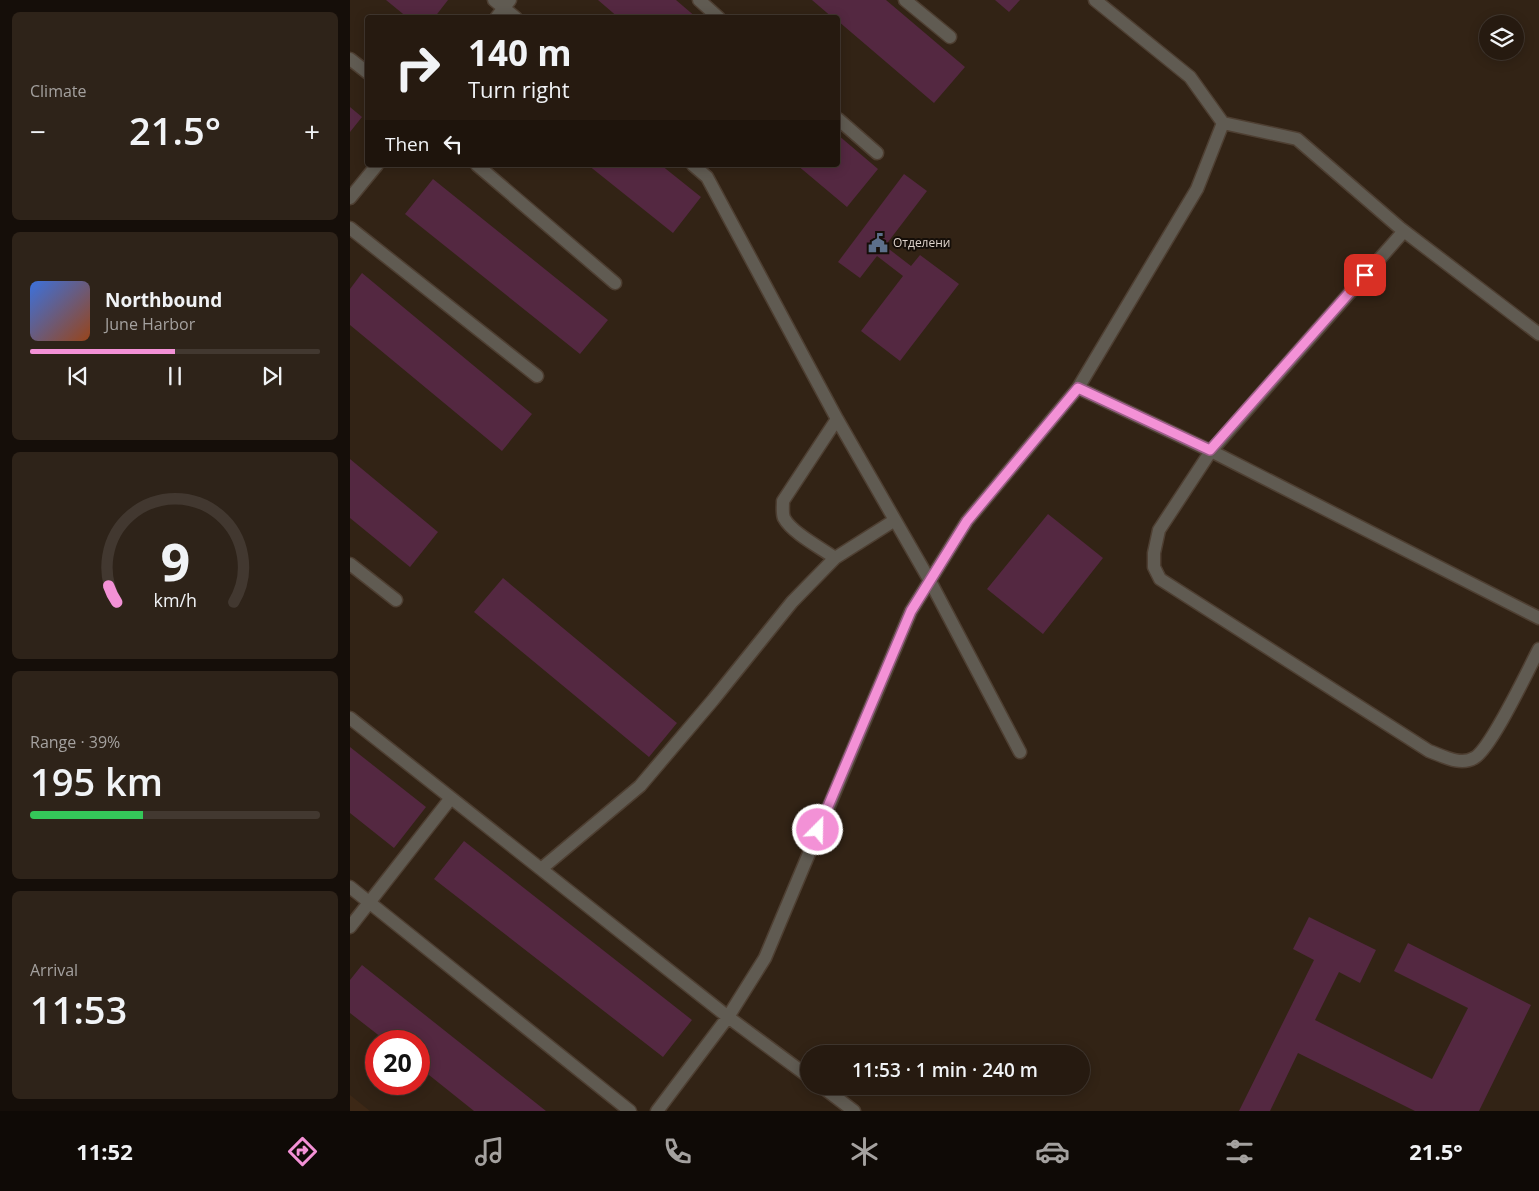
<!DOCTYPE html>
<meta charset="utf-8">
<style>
:root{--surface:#261a10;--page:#2e2319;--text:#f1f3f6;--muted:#a4a19f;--line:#423830;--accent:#f391d6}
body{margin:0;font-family:"Open Sans",sans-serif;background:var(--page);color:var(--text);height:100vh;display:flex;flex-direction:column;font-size:19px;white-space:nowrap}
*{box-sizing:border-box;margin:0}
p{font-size:16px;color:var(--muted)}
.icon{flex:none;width:28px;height:28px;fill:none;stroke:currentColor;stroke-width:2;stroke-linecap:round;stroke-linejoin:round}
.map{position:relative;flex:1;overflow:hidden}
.drawer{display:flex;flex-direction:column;gap:12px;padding:12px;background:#150e09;width:350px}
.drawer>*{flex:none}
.top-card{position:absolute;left:15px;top:15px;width:475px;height:152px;border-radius:5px;box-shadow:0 2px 12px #0003,0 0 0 1px var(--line);background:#261a10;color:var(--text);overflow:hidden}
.fabs{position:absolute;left:1129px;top:15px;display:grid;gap:10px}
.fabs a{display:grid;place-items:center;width:45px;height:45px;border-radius:50%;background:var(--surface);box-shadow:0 2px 12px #0003,0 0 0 1px var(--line);font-size:25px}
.speed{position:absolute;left:15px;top:1030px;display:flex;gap:10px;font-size:25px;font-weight:700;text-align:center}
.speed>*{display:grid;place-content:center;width:65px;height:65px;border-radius:50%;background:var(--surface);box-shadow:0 2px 12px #0003,0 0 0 1px var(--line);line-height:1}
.speed .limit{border:8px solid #d22;background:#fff;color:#111}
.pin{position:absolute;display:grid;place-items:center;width:42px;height:42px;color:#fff;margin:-21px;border-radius:10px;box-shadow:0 2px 8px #0006}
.me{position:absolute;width:55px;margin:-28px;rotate:23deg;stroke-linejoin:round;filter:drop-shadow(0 0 4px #0008)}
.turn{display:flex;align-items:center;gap:18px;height:105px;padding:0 20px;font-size:22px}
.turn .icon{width:65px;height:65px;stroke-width:2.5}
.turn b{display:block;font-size:35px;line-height:42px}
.then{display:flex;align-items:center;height:48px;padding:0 20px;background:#0003;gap:10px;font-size:19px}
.big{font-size:38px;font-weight:600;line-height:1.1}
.drawer .widget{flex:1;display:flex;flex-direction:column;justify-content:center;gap:8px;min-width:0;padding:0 18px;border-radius:8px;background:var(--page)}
.drawer .dial{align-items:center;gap:0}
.dial svg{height:130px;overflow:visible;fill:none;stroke:var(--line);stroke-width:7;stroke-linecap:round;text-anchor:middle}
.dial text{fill:var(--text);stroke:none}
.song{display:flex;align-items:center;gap:15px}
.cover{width:60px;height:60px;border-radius:8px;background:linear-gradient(135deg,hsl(220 70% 55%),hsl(20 70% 35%))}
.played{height:5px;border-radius:2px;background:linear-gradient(90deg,var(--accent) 50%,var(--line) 50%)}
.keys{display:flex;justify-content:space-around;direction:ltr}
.heat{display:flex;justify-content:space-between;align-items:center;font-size:28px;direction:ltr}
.charge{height:8px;border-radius:4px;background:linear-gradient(90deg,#34c759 39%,var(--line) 0)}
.trip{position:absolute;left:450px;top:1045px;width:290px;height:50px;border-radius:25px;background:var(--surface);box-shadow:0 2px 12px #0003,0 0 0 1px var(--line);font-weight:600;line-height:50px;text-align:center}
.dock{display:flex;height:80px;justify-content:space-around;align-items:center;background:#0f0a06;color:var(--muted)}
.dock .icon{width:35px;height:35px}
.dock .current{color:var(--accent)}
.dock b{font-size:22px;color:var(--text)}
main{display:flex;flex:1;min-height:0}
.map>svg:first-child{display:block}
</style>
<main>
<section class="drawer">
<div class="widget"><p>Climate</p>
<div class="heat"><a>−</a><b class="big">21.5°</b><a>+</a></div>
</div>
<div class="widget">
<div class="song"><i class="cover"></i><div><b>Northbound</b><p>June Harbor</p></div></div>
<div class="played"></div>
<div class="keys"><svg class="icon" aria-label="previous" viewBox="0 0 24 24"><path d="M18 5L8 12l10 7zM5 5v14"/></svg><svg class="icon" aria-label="pause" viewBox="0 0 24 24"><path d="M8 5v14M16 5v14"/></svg><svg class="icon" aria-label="next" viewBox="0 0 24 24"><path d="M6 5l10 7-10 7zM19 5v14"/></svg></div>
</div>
<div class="widget dial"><svg viewBox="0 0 100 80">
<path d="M14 69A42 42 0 1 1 86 69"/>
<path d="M14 69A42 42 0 0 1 9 59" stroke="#f391d6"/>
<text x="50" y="56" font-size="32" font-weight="700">9</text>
<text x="50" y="72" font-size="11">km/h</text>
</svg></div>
<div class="widget"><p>Range · 39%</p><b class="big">195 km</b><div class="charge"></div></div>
<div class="widget"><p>Arrival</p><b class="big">11:53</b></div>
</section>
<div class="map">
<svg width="1189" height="1111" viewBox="0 0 1189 1111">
<rect width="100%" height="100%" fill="#322315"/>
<path fill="#3d2816" d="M0 1095 20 1111H0Z"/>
<path fill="#542841" d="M36 0H98L84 18H58Z
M248 0H326L347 18H269Z
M462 0H536L615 67 584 103 488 21V18H483Z
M645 0H670L659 12Z
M0 107 12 117 0 132Z
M488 135 528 169 497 207 447 165H488Z
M238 165H311L351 197 323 233Z
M554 174 577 191 535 246 561 266 570 255 609 284 550 361 511 331 553 276 527 256 510 278 488 262Z
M83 179 258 320 230 354 55 214Z
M12 273 182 414 152 451 0 325V289Z
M0 459 88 532 60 567 0 518Z
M698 514 753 558 693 634 637 589Z
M153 578 327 723 299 757 124 612Z
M0 747 76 807 44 848 0 813Z
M114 841 342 1020 313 1057 84 879Z
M959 917 1026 950 1010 983 989 972 965 1020 1082 1079 1118 1008 1044 971 1058 943 1181 1005 1129 1111H1065L948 1053 920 1111H889L964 960 943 949Z
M12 965 196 1111H124L69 1067V1041H36L0 1013V980Z"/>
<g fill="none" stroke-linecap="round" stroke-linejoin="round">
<defs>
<path id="minor" d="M144 0 166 18
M349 0 369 18
M555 0 600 37
M146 18 160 0
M0 59 18 73
M488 119 527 153
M873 123 947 139 1050 228 1189 334
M127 165 265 283
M343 165 357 177 487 419 580 581 670 752
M0 198 27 165
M0 228 187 376
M1054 231 861 451 809 530 804 553V567L810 579 1079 751C1093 756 1110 766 1124 758 1141 749 1178 670 1189 649
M728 388 847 189 873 123 840 77 745 0
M485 558C471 548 442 533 434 518 432 513 433 507 433 501L487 419
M0 564 46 600
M0 718 378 1017 459 1077
M191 869 290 786 363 700 442 602 485 558 545 520
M0 887 280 1111
M0 927 101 798
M471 1086 504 1111
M307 1111 378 1017 415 958 561 611 617 521 728 388 861 451 1189 618"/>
</defs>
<use href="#minor" stroke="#4e3f32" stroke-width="15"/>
<use href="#minor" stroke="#605b52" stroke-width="12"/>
</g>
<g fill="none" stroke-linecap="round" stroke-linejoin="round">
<defs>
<path id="route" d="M468 830 561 611 617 521 728 388 860 450 1015 275"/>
</defs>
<use href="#route" stroke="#9e5e8b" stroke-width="12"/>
<use href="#route" stroke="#f391d6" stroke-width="9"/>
</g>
<defs>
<symbol id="civic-bare" viewBox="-9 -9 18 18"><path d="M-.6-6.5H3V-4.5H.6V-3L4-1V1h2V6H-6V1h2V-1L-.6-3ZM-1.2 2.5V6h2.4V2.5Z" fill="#5c6f8a" stroke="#150e08" stroke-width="2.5" paint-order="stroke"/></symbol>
</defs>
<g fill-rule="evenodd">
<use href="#civic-bare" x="514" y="229" width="28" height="28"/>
</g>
<g text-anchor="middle" stroke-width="4" stroke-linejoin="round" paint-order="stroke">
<g font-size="12" fill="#dfd4cc" stroke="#150e08" text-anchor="start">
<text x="543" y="247">Отделени</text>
</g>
</g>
</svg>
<div class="fabs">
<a><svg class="icon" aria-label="layers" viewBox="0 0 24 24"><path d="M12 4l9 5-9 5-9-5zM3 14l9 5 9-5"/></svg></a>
</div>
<div class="speed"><div class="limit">20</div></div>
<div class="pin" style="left:1015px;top:275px;background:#d93025"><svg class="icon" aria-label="arrive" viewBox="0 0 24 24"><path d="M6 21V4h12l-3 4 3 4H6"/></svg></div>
<svg class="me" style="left:468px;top:830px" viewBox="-20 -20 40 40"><circle r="17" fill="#f391d6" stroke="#fff" stroke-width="3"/><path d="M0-11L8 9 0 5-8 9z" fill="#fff"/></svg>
<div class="trip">11:53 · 1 min · 240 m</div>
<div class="top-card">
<div class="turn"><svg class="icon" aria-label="right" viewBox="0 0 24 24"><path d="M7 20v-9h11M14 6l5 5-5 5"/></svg><div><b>140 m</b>Turn right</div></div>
<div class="then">Then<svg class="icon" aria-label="left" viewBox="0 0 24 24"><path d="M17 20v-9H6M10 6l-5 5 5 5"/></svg></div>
</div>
</div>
</main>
<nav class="dock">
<b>11:52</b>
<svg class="icon current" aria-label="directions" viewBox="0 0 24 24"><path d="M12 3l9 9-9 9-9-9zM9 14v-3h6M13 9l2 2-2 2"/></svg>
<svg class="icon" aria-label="music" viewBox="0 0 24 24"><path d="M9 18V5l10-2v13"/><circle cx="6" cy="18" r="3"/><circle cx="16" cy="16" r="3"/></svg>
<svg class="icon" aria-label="phone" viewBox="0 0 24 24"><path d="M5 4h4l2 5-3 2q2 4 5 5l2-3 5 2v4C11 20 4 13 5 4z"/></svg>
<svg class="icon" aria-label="climate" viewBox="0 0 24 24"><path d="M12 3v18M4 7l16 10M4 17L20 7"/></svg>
<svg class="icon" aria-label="car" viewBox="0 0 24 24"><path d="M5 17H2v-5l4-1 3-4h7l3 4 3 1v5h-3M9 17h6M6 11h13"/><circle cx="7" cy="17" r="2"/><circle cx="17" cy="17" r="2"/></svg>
<svg class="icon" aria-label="filters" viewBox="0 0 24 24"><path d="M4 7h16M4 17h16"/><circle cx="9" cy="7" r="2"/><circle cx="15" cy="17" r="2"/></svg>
<b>21.5°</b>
</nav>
